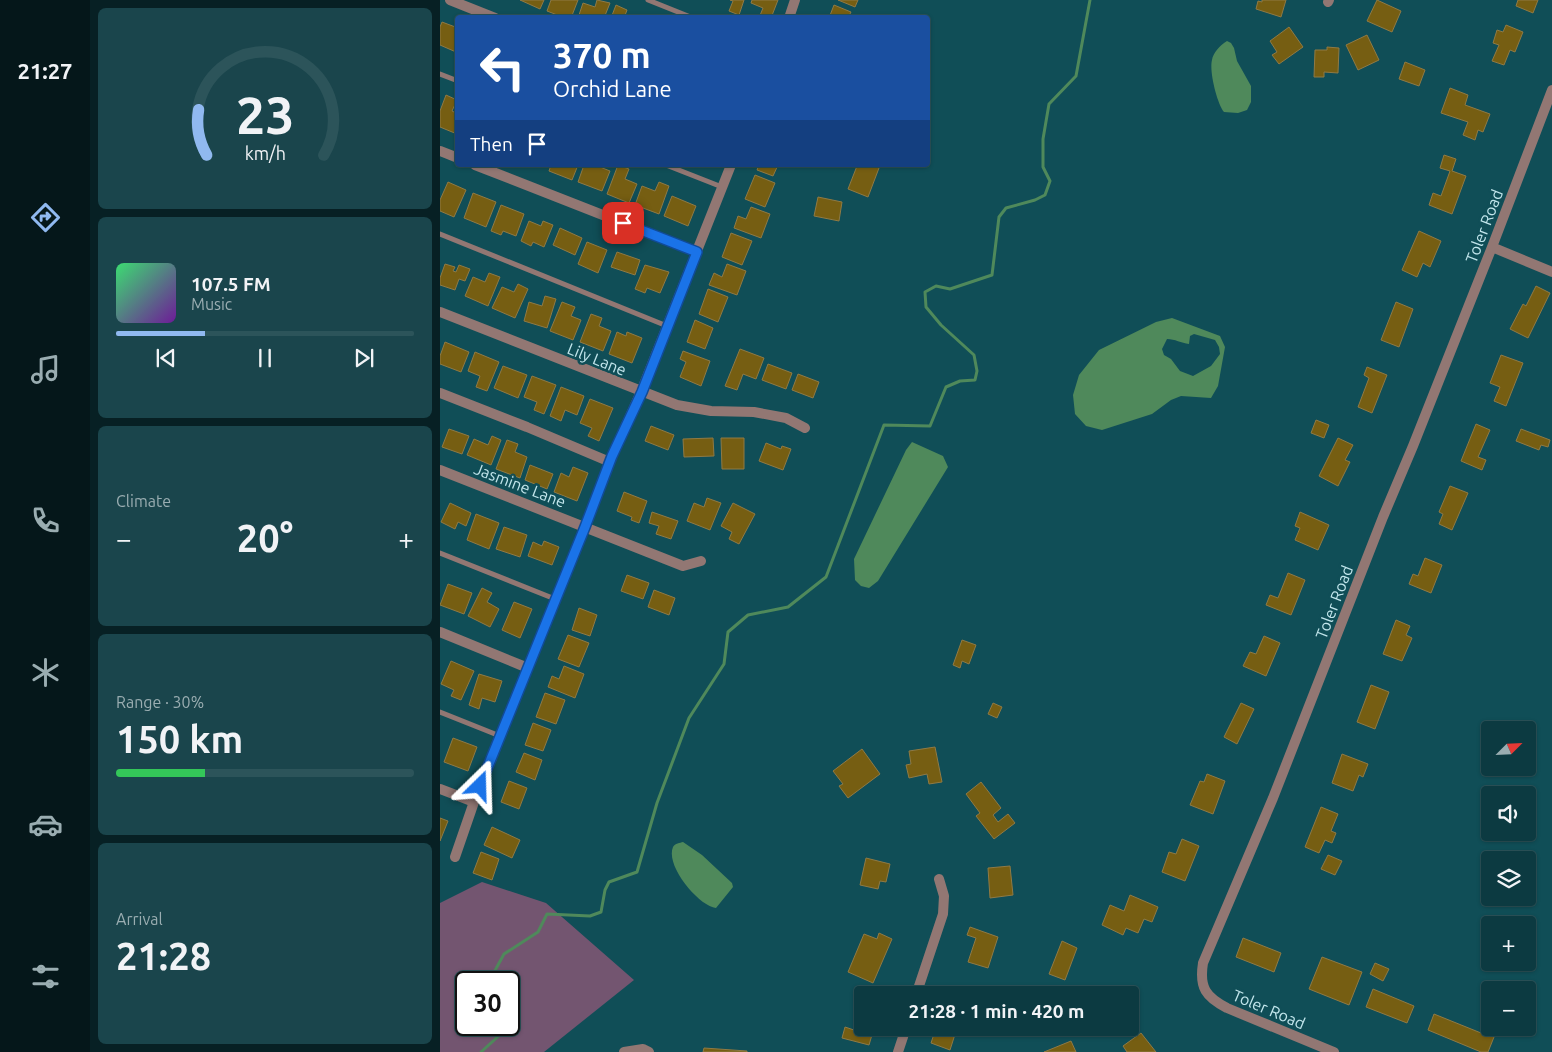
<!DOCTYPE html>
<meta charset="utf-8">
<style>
:root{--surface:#0c3a41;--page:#1a454c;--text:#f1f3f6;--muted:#9aadb1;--line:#2c545a;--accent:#90b9f0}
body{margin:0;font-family:Ubuntu,sans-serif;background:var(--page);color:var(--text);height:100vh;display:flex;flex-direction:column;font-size:19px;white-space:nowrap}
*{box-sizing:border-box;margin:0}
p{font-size:16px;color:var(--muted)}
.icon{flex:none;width:28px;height:28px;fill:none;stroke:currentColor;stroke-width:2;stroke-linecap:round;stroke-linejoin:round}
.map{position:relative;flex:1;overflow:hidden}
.sheet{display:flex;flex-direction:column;gap:8px;padding:8px;background:#072024;width:350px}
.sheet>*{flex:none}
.banner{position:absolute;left:15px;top:15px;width:475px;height:152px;border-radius:5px;box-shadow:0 1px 4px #0004,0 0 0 1px var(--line);background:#1a4fa0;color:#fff;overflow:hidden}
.needle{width:32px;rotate:66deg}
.controls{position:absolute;left:1041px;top:721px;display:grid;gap:10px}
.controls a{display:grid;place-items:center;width:55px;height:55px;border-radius:5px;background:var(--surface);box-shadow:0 1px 4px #0004,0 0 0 1px var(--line);font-size:25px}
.speed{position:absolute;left:15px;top:971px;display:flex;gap:10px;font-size:25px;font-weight:700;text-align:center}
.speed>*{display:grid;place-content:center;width:65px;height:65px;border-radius:50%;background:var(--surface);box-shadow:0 1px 4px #0004,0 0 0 1px var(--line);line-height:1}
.speed .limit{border:2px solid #111;border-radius:8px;background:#fff;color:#111}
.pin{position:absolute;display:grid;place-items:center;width:42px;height:42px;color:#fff;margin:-21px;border-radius:10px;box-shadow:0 2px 8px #0006}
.me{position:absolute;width:55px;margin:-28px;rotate:22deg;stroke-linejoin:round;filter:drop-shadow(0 0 4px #0008)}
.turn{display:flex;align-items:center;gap:18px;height:105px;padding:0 15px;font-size:22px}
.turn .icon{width:65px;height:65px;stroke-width:2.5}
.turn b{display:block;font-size:35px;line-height:42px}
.then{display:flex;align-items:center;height:48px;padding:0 15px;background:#0003;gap:10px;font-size:19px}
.big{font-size:38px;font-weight:700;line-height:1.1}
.sheet .widget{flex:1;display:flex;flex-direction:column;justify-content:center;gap:8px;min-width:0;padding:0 18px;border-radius:8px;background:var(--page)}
.sheet .dial{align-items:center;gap:0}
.dial svg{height:130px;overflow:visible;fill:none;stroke:var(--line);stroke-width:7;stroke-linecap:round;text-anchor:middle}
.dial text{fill:var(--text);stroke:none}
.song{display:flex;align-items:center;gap:15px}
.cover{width:60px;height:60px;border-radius:8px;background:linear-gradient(135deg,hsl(140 70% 55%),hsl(280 70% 35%))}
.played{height:5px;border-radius:2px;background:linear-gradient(90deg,var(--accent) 30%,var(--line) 30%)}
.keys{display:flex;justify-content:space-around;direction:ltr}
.heat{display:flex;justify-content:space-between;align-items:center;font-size:28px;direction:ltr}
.charge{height:8px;border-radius:4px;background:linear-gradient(90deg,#34c759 30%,var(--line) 0)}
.trip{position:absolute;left:414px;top:986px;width:285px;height:50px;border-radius:5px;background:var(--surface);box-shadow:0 1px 4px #0004,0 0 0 1px var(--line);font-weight:700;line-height:50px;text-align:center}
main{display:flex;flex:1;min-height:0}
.menu{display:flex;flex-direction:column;width:90px;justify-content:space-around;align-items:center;background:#05171a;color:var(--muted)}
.menu .icon{width:35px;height:35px}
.menu .selected{color:var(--accent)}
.menu b{font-size:22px;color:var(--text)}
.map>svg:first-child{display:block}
</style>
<main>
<nav class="menu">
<b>21:27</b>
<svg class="icon selected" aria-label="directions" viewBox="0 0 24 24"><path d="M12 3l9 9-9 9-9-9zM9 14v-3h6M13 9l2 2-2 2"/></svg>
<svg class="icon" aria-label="music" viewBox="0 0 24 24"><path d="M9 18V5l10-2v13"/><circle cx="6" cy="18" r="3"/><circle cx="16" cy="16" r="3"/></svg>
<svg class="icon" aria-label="phone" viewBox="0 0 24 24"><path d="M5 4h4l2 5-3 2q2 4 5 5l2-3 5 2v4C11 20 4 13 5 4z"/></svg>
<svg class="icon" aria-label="climate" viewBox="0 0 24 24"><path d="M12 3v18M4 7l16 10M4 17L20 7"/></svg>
<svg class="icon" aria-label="car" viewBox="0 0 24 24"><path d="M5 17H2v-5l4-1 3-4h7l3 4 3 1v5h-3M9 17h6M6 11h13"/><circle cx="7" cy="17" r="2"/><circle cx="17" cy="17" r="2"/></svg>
<svg class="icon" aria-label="filters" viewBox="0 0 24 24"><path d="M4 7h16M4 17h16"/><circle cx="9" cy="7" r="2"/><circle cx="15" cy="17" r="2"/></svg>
</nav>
<section class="sheet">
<div class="widget dial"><svg viewBox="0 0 100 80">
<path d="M14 69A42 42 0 1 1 86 69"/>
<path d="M14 69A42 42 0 0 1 9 41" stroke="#90b9f0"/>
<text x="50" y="56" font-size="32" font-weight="700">23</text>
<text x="50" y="72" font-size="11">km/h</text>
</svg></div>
<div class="widget">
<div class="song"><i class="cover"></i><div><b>107.5 FM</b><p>Music</p></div></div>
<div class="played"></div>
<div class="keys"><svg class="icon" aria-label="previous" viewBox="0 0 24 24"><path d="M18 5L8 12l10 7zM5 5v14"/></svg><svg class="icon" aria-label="pause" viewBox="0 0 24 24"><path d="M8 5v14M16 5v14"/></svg><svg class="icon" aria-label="next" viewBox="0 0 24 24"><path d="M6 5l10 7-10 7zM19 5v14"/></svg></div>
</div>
<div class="widget"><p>Climate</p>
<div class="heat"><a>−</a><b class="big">20°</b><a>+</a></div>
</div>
<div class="widget"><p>Range · 30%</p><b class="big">150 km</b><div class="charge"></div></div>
<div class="widget"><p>Arrival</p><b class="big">21:28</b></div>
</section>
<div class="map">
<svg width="1112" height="1052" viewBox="0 0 1112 1052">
<rect width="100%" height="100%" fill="#104e57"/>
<path fill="#735570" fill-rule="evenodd" d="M42 882 106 903 194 980 104 1052H0V903ZM26 982H69V1025H26Z"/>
<path fill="#4f895b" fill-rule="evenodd" d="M787 41 791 43 794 48 797 61 811 86V102L807 110 798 113 784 112C777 103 769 71 772 60 773 53 780 45 787 41Z
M732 318 780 336 785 347 778 386 771 398 741 396 731 400 712 414 662 430 646 426 635 414 633 395 639 375 659 350 716 322ZM754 334 775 340 779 347 780 354 771 366 753 376 740 371 731 359 724 355 722 349 727 339C735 339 741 343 749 344L750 336Z
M472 442 503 456 508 467 438 581 429 588 421 586 415 580 414 559 466 450Z
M243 842 262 855 292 883 293 887 276 908C259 906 225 866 233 847 235 843 240 843 243 842Z"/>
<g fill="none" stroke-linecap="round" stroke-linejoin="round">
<path stroke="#4f895b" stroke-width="3" d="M52 982V976L64 954 98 932 107 914 150 916 161 912 165 890 169 882 197 872 217 803 249 718 284 664 288 632 308 615 348 607 386 577 444 425 490 426 506 387 520 381 535 380 537 371 534 355 501 325 486 307 485 292 496 286 510 289 552 275 559 217 566 208 595 200 605 195 610 181 603 167V139L609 104 636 76 650 0
M41 1052 63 1032 62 1025"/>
</g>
<path fill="#765e12" stroke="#8f7a45" d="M80 0H104L100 9Z
M111 0H138L131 18H125L107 11Z
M157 0 170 3 164 18H138L143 3 155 7Z
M290 0H304L299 15 289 11 293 1Z
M312 0H338L331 18H319L323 8 311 3Z
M398 0H418L415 7Z
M822 0H846L841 17 816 9 818 1 822 2Z
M937 0 961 11 952 32 927 21Z
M1078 0H1098L1093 13 1076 6Z
M176 5 187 10 184 18H171Z
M394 5 411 12 408 18H389Z
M2 22 18 28 16 52 0 45V27Z
M1066 25 1083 32 1075 52 1070 50 1064 65 1052 61 1059 45 1053 43 1057 30 1063 32Z
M849 27 863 47 839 64 832 55 837 52 830 41Z
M927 35 939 60 918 70 906 45Z
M887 47 899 48 898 73 884 72V77H874L875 50H887Z
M965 62 985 70 979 86 959 79Z
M1010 88 1028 95 1025 105 1050 114 1043 132 1038 130 1035 140 1023 135 1028 122 1001 113Z
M6 95 17 100 12 111 18 114 17 134 0 127V111Z
M1004 155 1016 159 1012 171 1026 176 1012 214 989 205 993 193 1001 196 1010 171 1000 168Z
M111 165H138L132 180 109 171Z
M144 165H155L170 171 162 191 138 182Z
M178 165 189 169 185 179 197 184 189 203 167 194Z
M319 165H338L333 176 317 170Z
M422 165H432L439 168 428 197 408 189 417 166 421 167Z
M315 175 335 183 325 207 305 199Z
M8 182 26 190 14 217 0 211V200Z
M219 182 229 186 219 214 195 205 202 186 215 191Z
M33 193 56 202 46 227 24 218Z
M232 196 256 206 248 226 224 216Z
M378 197 402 202 399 221 374 216Z
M61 205 84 214 76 236 63 231 61 235 51 231Z
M311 207 330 214 321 238 294 228 298 216 306 219Z
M89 221 101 226 103 221 113 225 104 247 93 242 91 246 81 241Z
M120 228 142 238 135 255 113 245Z
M979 231 1001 241 990 267 983 263 977 277 962 270Z
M291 233 312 241 302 265 282 257Z
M147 242 167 250 158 273 138 264Z
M177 252 200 260 195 275 171 267Z
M5 264 15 267 13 271 16 272 19 265 30 269 25 281 19 279 15 290 0 285V278Z
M287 264 306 271 297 295 269 285 274 273 282 277Z
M205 265 229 272 220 293 207 288 205 293 195 289Z
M49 273 60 277 48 306 25 296 33 277 45 282Z
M78 284 88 289 75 318 52 308 62 287 74 292Z
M1096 286 1110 293 1088 338 1070 329 1083 304 1086 306Z
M268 289 288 297 278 322 259 314Z
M105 296 116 299 107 328 84 321 89 302 102 306Z
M122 302 135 307 131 316 141 320 133 340 110 331Z
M956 302 973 309 959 347 941 340Z
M151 314 162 318 159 326 171 331 163 351 140 342Z
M255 320 273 328 265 349 247 342Z
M177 332 186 336 187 332 202 338 192 363 169 354Z
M5 342 29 352 21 372 0 364V356Z
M300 349 324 358 316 379 303 374 297 390 285 386Z
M243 351 270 361 261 386 240 377 246 362 240 359Z
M35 352 59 362 47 391 36 387 40 376 28 371Z
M1061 355 1083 363 1066 406 1054 401 1060 387 1050 383Z
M328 364 352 373 346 389 322 380Z
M63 366 87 375 78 398 54 388Z
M927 367 947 375 932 413 918 407 929 378 924 375Z
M358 374 379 382 373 398 352 390Z
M92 376 116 385 104 414 94 410 97 402 84 397Z
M121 387 144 396 137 415 125 410 121 421 110 416Z
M150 399 173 408 159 441 148 436 152 428 140 423Z
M876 420 889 425 884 438 871 433Z
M1036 424 1050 430 1038 457 1046 460 1042 470 1021 461Z
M211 426 234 435 228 450 205 441Z
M9 429 29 436 22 454 2 447Z
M1081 429 1110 440 1108 447 1101 445 1099 450 1076 441Z
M52 436 61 440 51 465 27 455 34 439 48 445Z
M273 438 274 456 244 457 243 439Z
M281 438H304V469H282Z
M898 438 913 445 905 460 910 462 898 486 879 476Z
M67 440 78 444 75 452 87 457 80 478 56 469Z
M326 443 341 449 342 446 351 449 343 470 319 461Z
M90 465 113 474 107 489 85 480Z
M133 467 148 473 137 501 114 492 121 473 129 477Z
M1010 486 1028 493 1012 530 999 524 1003 514 999 512Z
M184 492 207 501 199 523 191 520 192 517 177 511Z
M267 498 281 503 270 530 247 521 254 503 264 507Z
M10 503 31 513 26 526 18 522 15 529 1 522Z
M293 503 315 514 299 544 289 539 292 532 281 526Z
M212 512 238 521 231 539 216 534 219 526 209 523Z
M860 512 889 525 878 550 855 540 860 528 855 526Z
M36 514 59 523 49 549 27 540Z
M64 527 87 535 80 557 56 549Z
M104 541 119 547 112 565 88 556 93 542 102 546Z
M985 558 1002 565 991 593 969 584 973 574 978 576Z
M848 573 865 580 851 615 826 605 830 595 838 598Z
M187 575 209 583 203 599 181 591Z
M8 584 32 593 24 614 0 605Z
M42 588 52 593 47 602 59 609 50 627 28 616Z
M214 590 235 598 229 615 208 607Z
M74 602 92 609 80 638 62 630Z
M139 608 157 615 150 636 132 630Z
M956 620 970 626 966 635 972 638 962 661 943 654Z
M128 635 149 643 139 667 118 659Z
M824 636 840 643 826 676 803 666 810 652 816 654Z
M522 640 536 645 529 664 522 661 520 668 513 665Z
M11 661 34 671 21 700 11 696 14 690 1 684Z
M124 666 144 674 135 698 108 687 112 676 119 679Z
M39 674 62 681 55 702 42 698 39 709 29 705Z
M931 685 949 692 935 729 917 722Z
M105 693 125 700 116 724 96 717Z
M553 703 562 707 557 718 548 714Z
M801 703 814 709 797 744 784 737Z
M93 723 111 730 103 751 85 745Z
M13 738 37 747 28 771 4 762Z
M495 747 502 782 489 784 487 774 469 778 466 765 471 764 469 751Z
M422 749 440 774 408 798 399 786 403 784 393 771Z
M84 753 102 760 95 780 76 772Z
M902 754 928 764 923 777 919 775 913 791 892 783Z
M767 774 785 781 773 814 750 805 760 781 764 782Z
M69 781 87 788 79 809 61 802Z
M541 782 561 808 553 815 558 822 568 814 575 823 554 839 536 816 540 813 526 794Z
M881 807 898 814 891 831 896 833 892 843 885 840 879 853 865 847Z
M0 818 8 821 0 841Z
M52 827 80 840 72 858 44 845Z
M742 839 759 846 745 881 722 872 729 852 736 854Z
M41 852 59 859 52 880 33 873Z
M888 855 902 861 895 875 881 869Z
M426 858 450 864 446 882 440 881 438 889 420 885Z
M570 866 573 895 550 898 548 868Z
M690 895 718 907 712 922 704 919 698 933 686 928 683 935 662 925 670 905 684 911Z
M530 927 558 937 548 968 528 962 536 938 527 935Z
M439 933 452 939 433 983 408 972 424 934 437 939Z
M803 938 841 953 834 972 796 957Z
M622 941 637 948 625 980 609 974Z
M882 957 922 972 909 1005 869 989Z
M935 963 949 969 943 981 930 974Z
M933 989 974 1006 967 1023 926 1007Z
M419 1009H422V1028H434L429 1045 402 1038 405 1027 414 1030Z
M994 1014 1041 1033 1043 1027 1056 1032 1048 1052H1041L988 1030Z
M496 1028H517L510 1050 491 1043Z
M701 1033 716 1052H687L683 1046Z
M631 1041 636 1052H604Z
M264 1048 307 1051V1052H263Z"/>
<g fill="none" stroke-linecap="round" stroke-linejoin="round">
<path stroke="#927773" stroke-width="5" d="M208 0 253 18
M0 74 18 81
M226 165 282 187
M0 234 227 326
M0 553 115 599
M0 712 60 736"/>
<path stroke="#927773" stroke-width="10" d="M10 0 55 18
M888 2 889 0
M349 18 355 0
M0 151 18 158
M35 165 257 252
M1052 247 1112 272
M0 312 237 405 271 411 314 412 346 418 365 428
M0 393 87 427 170 462
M0 470 243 566 261 561
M0 632 88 668
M0 789 34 802
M15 857 34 802 145 527 172 456 201 392 291 165
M476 995 503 914 504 896 499 879
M184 1052 203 1049 209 1052
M458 1052 466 1028
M894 1052 787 1008C766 997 759 988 763 963L833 798 943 517 973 446 1052 247 1112 90"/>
</g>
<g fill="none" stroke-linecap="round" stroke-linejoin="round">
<defs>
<path id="route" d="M40 786 145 527 172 456 202 392 257 252 183 223"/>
</defs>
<use href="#route" stroke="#114b97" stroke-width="12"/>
<use href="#route" stroke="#1a73e8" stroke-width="9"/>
</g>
<g text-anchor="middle" stroke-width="5" stroke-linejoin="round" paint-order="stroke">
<g font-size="16" fill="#c2e6ec" stroke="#104e57">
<text transform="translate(1044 226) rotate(-69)" y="6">Toler Road</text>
<text transform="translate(157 359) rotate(22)" y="6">Lily Lane</text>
<text transform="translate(80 485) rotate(21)" y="6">Jasmine Lane</text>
<text transform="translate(894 602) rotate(-69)" y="6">Toler Road</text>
<text transform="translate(829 1009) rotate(23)" y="6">Toler Road</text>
</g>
</g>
</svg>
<div class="controls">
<a><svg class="needle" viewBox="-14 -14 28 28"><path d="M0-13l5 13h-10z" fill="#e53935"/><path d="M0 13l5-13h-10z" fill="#9aadb1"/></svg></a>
<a><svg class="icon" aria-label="sound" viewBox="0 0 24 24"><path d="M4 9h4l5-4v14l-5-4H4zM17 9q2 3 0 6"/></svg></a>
<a><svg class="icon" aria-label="layers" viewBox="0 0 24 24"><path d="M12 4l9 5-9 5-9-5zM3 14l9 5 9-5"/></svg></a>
<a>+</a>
<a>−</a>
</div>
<div class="speed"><div class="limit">30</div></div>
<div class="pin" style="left:183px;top:223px;background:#d93025"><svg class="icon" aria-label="arrive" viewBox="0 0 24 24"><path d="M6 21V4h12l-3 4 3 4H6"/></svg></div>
<svg class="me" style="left:40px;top:786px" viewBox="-20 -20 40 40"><path d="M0-17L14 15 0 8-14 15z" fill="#1a73e8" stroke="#fff" stroke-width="4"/></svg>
<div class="trip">21:28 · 1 min · 420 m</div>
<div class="banner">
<div class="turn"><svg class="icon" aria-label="left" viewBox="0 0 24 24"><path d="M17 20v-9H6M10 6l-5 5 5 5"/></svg><div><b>370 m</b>Orchid Lane</div></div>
<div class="then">Then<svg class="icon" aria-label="arrive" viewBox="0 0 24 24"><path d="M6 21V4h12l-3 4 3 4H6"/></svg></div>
</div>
</div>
</main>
